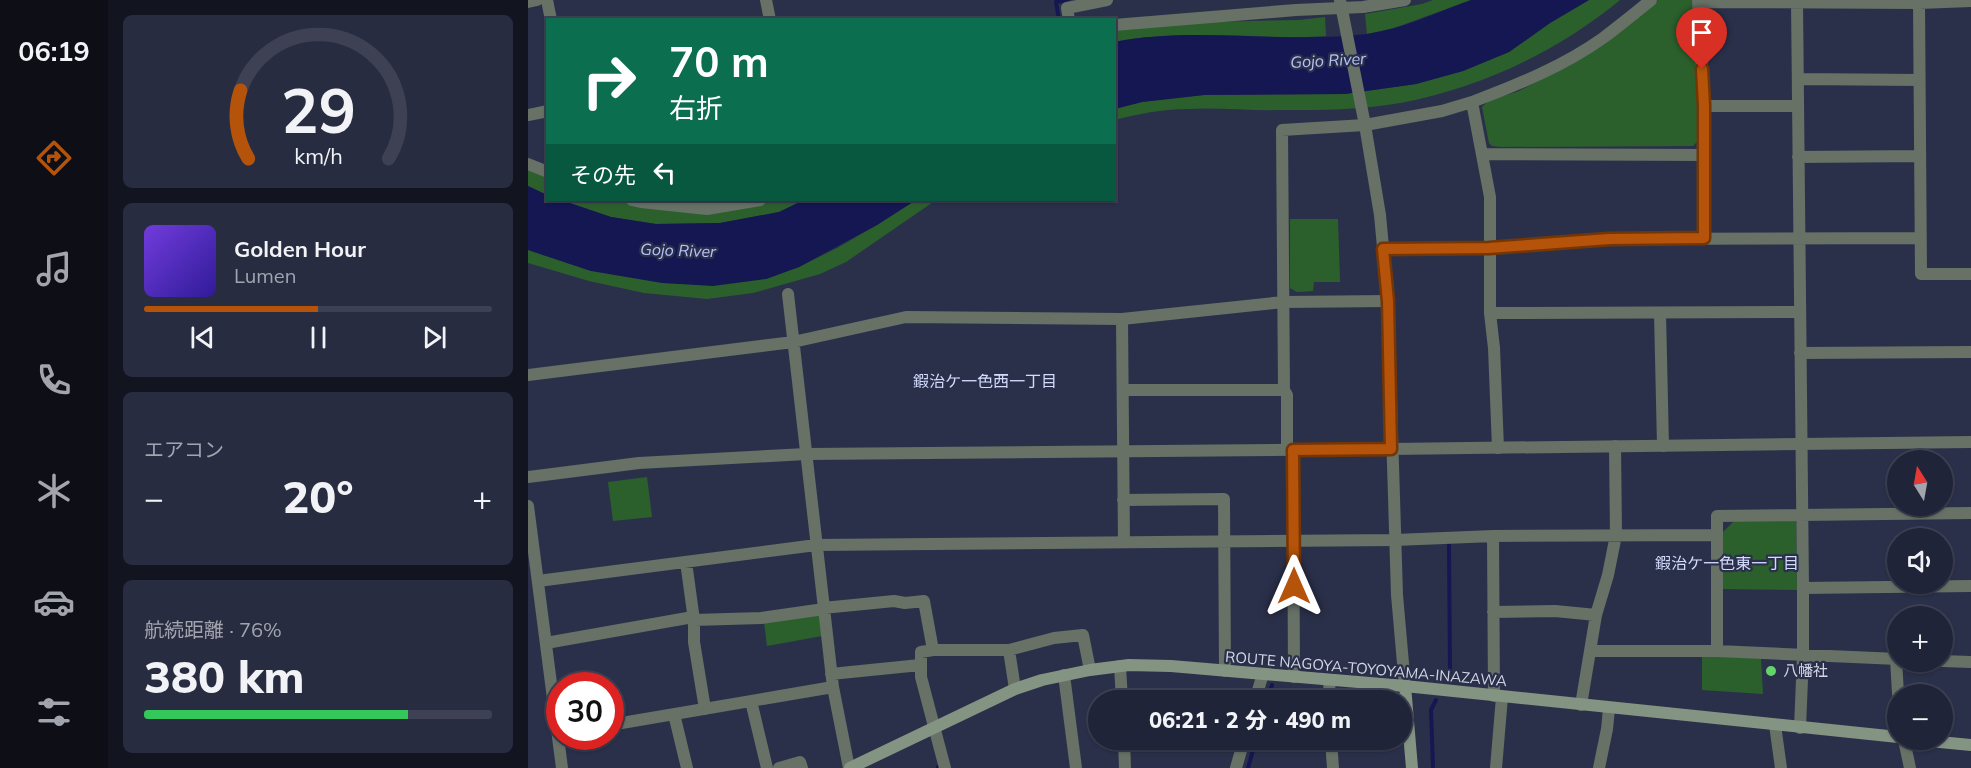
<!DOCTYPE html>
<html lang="ja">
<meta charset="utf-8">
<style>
:root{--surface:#202438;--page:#282c40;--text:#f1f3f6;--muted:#a2a4ae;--line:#3d4153;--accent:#b45309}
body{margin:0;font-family:Mulish,"Noto Sans JP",sans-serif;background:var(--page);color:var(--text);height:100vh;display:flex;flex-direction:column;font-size:22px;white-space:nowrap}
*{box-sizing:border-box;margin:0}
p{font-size:20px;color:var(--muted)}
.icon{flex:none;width:33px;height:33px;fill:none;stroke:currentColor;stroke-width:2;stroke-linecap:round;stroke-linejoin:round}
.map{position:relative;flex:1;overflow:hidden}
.sheet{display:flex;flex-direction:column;gap:15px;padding:15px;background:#12141f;width:420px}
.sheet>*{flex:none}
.top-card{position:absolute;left:18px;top:18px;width:570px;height:183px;border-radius:0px;box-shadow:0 2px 4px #0004,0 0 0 2px var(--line);background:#0b6e4f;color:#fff;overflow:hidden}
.needle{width:39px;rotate:349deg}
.buttons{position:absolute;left:1359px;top:450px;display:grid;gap:12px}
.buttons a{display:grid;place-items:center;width:66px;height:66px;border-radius:50%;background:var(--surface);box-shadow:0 2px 4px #0004,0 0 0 2px var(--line);font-size:30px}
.speed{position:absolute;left:18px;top:672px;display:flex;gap:12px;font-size:30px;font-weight:700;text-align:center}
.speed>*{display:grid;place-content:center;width:78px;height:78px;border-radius:50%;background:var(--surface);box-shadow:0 2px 4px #0004,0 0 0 2px var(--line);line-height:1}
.speed .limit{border:9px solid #d22;background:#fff;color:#111}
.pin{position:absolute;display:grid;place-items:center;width:51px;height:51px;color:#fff;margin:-62px -26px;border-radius:50% 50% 50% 0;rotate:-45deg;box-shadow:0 0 6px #0007}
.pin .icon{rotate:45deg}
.me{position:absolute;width:66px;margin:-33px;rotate:0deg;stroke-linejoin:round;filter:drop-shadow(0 0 4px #0008)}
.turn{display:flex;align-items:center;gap:21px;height:126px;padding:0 24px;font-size:27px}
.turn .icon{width:78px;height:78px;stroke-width:2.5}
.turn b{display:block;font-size:42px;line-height:51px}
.then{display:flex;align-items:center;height:57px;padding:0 24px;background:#0003;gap:12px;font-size:22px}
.big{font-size:45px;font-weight:800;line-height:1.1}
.sheet .card{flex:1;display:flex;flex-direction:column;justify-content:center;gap:9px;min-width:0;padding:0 21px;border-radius:9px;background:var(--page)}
.sheet .dial{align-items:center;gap:0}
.dial svg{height:156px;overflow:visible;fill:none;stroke:var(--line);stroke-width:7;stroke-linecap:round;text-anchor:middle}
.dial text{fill:var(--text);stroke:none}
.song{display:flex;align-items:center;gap:18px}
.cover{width:72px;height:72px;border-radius:9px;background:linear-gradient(135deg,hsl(260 70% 55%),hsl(250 70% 35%))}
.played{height:6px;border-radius:3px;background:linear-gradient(90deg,var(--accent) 50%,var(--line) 50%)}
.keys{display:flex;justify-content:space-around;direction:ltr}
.heat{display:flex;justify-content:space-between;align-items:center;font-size:33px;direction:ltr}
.charge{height:9px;border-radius:4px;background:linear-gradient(90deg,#34c759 76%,var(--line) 0)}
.trip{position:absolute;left:560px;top:690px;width:324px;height:60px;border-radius:30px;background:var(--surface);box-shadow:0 2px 4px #0004,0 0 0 2px var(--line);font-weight:800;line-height:60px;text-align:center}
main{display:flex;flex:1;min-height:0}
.dock{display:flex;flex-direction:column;width:108px;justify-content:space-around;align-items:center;background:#0d0e16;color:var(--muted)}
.dock .icon{width:42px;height:42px}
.dock .on{color:var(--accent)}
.dock b{font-size:27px;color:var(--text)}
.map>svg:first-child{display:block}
</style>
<main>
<nav class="dock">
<b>06:19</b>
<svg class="icon on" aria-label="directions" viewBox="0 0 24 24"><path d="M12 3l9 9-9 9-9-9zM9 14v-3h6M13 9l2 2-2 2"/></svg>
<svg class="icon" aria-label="music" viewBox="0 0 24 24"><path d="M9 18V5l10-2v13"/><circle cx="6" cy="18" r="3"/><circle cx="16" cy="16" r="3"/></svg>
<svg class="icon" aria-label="phone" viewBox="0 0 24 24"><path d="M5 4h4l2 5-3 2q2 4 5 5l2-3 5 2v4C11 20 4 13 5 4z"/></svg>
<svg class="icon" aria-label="climate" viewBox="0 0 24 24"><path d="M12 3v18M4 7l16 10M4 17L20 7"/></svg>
<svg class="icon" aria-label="car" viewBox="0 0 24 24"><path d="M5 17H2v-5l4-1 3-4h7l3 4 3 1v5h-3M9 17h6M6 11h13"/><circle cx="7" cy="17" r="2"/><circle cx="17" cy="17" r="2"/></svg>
<svg class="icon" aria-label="filters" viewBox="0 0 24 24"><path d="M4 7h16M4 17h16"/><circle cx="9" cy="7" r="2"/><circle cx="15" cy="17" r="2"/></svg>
</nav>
<section class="sheet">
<div class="card dial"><svg viewBox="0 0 100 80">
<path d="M14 69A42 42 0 1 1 86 69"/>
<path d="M14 69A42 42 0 0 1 10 34" stroke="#b45309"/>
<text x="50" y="56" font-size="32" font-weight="700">29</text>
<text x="50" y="72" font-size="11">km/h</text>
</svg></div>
<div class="card">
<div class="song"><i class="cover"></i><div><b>Golden Hour</b><p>Lumen</p></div></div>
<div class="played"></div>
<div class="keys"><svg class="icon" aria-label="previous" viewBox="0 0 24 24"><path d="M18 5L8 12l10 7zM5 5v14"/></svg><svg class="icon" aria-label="pause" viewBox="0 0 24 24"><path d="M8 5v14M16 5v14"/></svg><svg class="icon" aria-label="next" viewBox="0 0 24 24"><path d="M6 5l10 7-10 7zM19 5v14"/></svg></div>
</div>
<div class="card"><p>エアコン</p>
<div class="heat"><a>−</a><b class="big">20°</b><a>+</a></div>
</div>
<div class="card"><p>航続距離 · 76%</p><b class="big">380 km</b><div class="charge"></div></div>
</section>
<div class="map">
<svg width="1443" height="768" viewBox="0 0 1443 768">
<rect width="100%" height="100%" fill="#2b304a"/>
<path fill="#2b602d" d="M905 0H943L866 28 839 34 837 14 894 4Z
M1061 0H1092C1029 52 952 88 872 103 833 110 793 110 754 110 722 111 690 107 658 109 635 109 609 114 587 120L586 109 614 102 676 95 817 94 888 84 935 71 981 52 1022 23Z
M1130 0H1165L1170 105 1169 142 1165 146 973 147 964 146 961 143 954 107C961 98 980 95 991 91 1041 67 1088 36 1130 0Z
M797 17 798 36C728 41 656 28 587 42V29L678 22 771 20Z
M0 170 19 177V195L0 186Z
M33 200H92L109 205 232 203 241 200H276L251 212 192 223 128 224 83 217Z
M388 200H408L318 262 292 274 225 293 179 299 116 293 61 281 0 263V250L63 271 238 279 271 267 309 248 349 225Z
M762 219H810L812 282H786L785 291 769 292 762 288Z
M119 477 124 517 85 521 80 482Z
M1263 519 1268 522 1269 590 1195 589V532L1207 520Z
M291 614 294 636 239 646 236 622Z
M1174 656 1233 658 1235 694 1174 690Z"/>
<path fill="#151752" d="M943 0H1061L1022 23 981 52 935 71 888 84 817 94 676 95 614 102 587 109 586 42C668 26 756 44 839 34 875 29 909 12 943 0Z
M0 186 19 195 20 200H33L83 217 128 224 192 223 251 212 276 200H388L349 225 271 267 238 279 185 286 134 283 63 271 0 250Z"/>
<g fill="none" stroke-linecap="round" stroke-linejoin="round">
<path stroke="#151752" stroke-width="4" d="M531 20 528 2 540 0
M921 545 922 675
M739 700 744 685
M410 767V768
M720 768 728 740
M905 768 903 710 908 700"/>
<path stroke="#677166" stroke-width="12" d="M19 0 23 20
M238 0 242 20
M1170 0 1176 106V238
M0 2 9 0
M1170 2 1391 3 1443 1
M1269 2 1275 588V655L1272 728
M1391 3 1393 274H1443
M541 20 539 8 579 0
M586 25 768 10 835 7 877 0
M1270 79 1391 80
M1176 106H1270
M0 115 20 111
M954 154 1176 155
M1270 157 1392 156
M0 164 20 172
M104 200 113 202 179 209 232 200
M855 249 961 248 1081 239 1392 238
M260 294 305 687 321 768
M962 313 1272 312
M1132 313 1135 446
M594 319 596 542
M1272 353 1443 352
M0 375 265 342 378 317 594 319 755 302 860 301
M595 390H756L754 130 837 125 914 111 944 102
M756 390 759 395V450
M970 448 966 348 962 313V197L944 102C989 85 1036 66 1075 38 1091 26 1107 13 1123 0
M765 450 766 677
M595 500 696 499 697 671
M965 536 966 696
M158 562 166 620V642L177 709
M10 581 288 545 867 540 965 536 1189 535
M1275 588 1443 586
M295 608 366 601 377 603 396 601 405 650
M965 612 1027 611 1068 615
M166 620 233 618 296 609
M18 643 165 617
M481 650 526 638 555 635 562 670
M1062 651H1189L1370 659
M1189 651V516L1443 513
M1368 659 1370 694
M1414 661 1443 662
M592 666 594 700
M303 674 392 665
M536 675 548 768
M801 680 802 700
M727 700 735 674
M223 701 239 768
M1053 705 1068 615 1080 575 1088 535 1087 446
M146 714 159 768
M82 725 305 687
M1247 725 1253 768
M596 740 597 768
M803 740 805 768
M1376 740 1382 768
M251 768 272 762 274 768
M417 768 393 677V652L405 650H481L487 689
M708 768 716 740
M968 768 974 697
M1071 768 1079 729 1081 709"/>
<path stroke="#677166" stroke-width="12" d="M812 0 837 125 852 215 860 301 869 595 877 686
M0 477 111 463 278 454 863 449 1443 442
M0 506 34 768"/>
<path stroke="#849483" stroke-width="12" d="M877 686 884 768
M1391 740 1443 745
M322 768 487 689 514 680 562 670 601 665 643 666 877 686 1370 737"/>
</g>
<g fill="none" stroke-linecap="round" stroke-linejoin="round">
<defs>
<path id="route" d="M766 586 765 450 863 449 860 301 855 249 961 248 1081 239 1176 238V105L1174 69"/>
</defs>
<use href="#route" stroke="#753606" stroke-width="15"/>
<use href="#route" stroke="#b45309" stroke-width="10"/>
</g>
<circle fill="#64d468" stroke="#2b304a" stroke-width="2" cx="1243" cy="671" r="6"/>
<g text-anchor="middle" stroke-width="4.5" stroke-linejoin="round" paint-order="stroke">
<g font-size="15" fill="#d2d6e6" stroke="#2b304a">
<text transform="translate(838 669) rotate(5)" y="5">ROUTE NAGOYA-TOYOYAMA-INAZAWA</text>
</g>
<g font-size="15" fill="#d2d6e6" stroke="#2b304a" text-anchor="start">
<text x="1255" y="676">八幡社</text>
</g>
<g font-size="16" font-style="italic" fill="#b6c3fb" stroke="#2b304a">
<text transform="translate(800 60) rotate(-3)" y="6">Gojo River</text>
<text transform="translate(150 250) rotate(2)" y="6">Gojo River</text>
</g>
<g font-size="16" fill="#d3dbfc" stroke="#2b304a">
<text x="457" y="387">鍜治ケ一色西一丁目</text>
<text x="1199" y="569">鍜治ケ一色東一丁目</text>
</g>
</g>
</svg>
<div class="buttons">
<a><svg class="needle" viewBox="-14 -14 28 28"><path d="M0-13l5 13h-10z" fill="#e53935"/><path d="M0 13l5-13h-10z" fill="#a2a4ae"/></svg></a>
<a><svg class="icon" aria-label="sound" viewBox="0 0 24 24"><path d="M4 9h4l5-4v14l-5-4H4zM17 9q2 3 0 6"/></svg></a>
<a>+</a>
<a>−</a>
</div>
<div class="speed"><div class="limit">30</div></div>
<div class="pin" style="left:1174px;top:69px;background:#d93025"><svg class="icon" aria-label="arrive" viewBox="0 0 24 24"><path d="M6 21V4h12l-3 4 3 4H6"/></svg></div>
<svg class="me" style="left:766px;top:586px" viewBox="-20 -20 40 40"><path d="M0-17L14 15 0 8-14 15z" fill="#b45309" stroke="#fff" stroke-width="4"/></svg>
<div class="trip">06:21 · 2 分 · 490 m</div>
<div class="top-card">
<div class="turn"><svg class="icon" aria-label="right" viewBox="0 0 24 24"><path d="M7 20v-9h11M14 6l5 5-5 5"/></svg><div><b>70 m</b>右折</div></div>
<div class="then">その先<svg class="icon" aria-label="left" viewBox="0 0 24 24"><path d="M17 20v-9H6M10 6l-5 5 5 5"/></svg></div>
</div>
</div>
</main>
